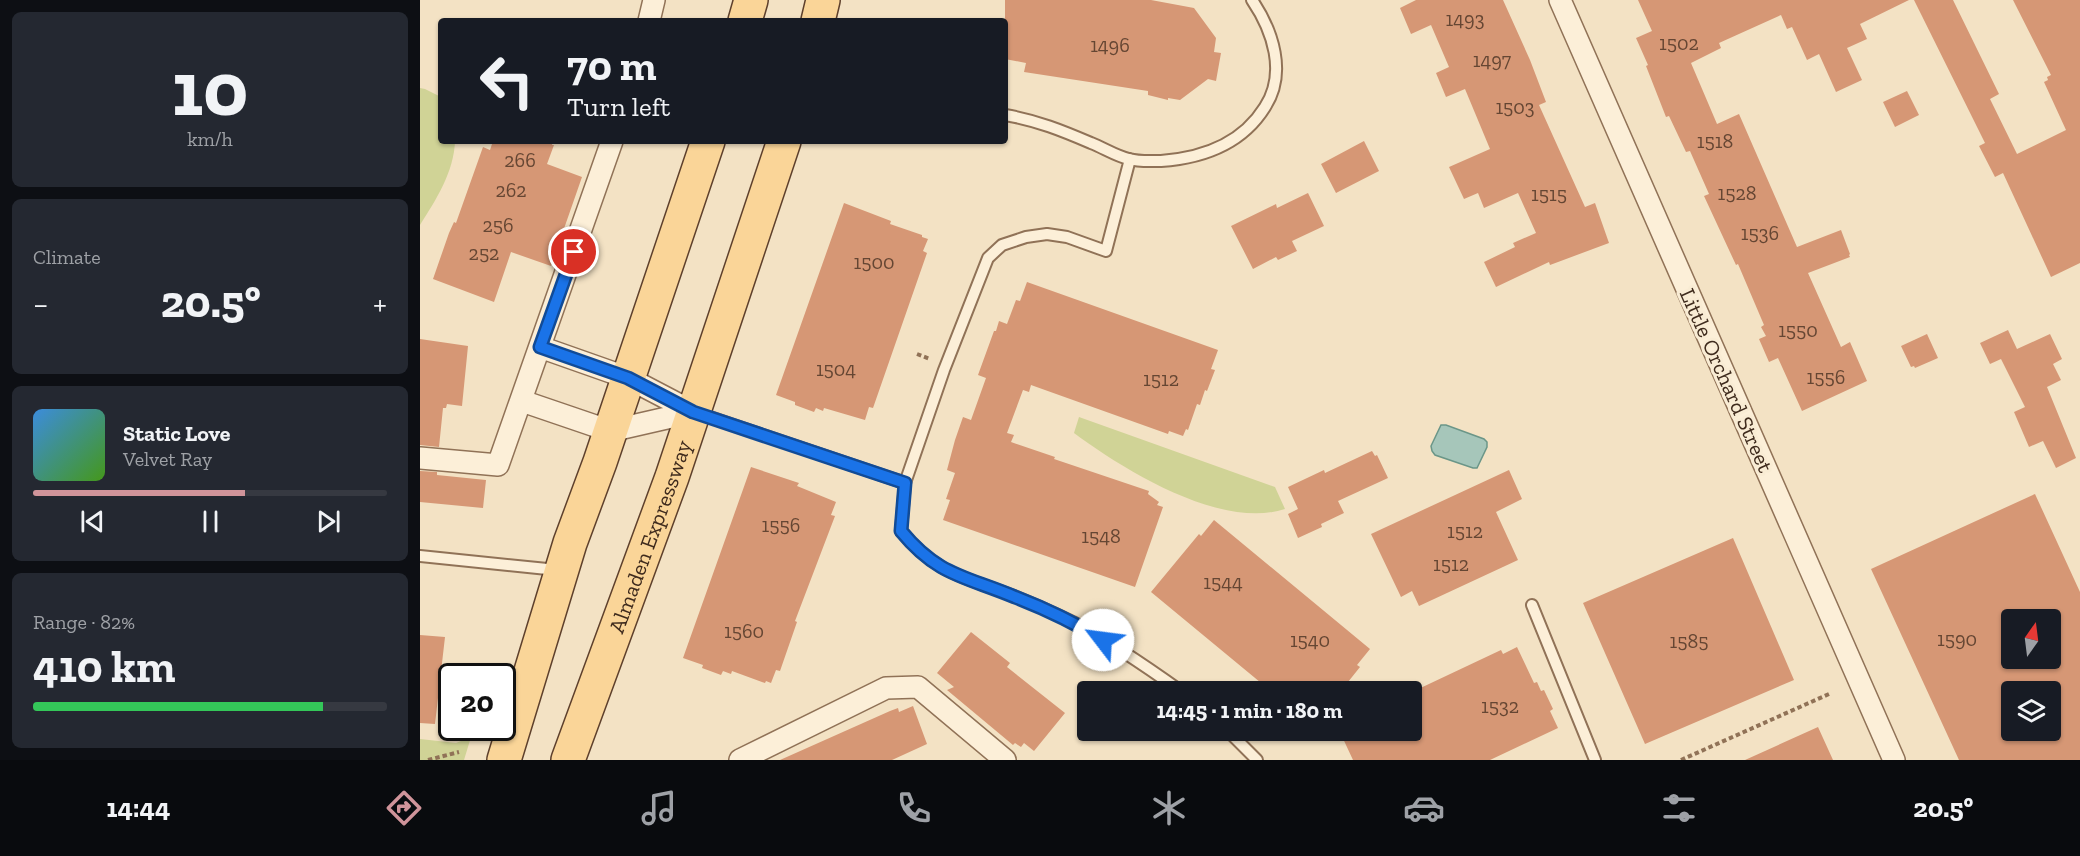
<!DOCTYPE html>
<meta charset="utf-8">
<style>
:root{--surface:#171b24;--page:#242831;--text:#f1f3f6;--muted:#9ea1a6;--line:#363941;--accent:#d0949a}
body{margin:0;font-family:"Zilla Slab",serif;background:var(--page);color:var(--text);height:100vh;display:flex;flex-direction:column;font-size:22px;white-space:nowrap}
*{box-sizing:border-box;margin:0}
p{font-size:20px;color:var(--muted)}
.icon{flex:none;width:33px;height:33px;fill:none;stroke:currentColor;stroke-width:2;stroke-linecap:round;stroke-linejoin:round}
.map{position:relative;flex:1;overflow:hidden}
.side{display:flex;flex-direction:column;gap:12px;padding:12px;background:#0d0f14;width:420px}
.side>*{flex:none}
.hud{position:absolute;left:18px;top:18px;width:570px;height:126px;border-radius:6px;box-shadow:0 2px 4px #0004;background:#171b24;color:var(--text);overflow:hidden}
.needle{width:39px;rotate:14deg}
.fabs{position:absolute;left:1581px;top:609px;display:grid;gap:12px}
.fabs a{display:grid;place-items:center;width:60px;height:60px;border-radius:6px;background:var(--surface);box-shadow:0 2px 4px #0004;font-size:30px}
.speed{position:absolute;left:18px;top:663px;display:flex;gap:12px;font-size:30px;font-weight:700;text-align:center}
.speed>*{display:grid;place-content:center;width:78px;height:78px;border-radius:50%;background:var(--surface);box-shadow:0 2px 4px #0004;line-height:1}
.speed .limit{border:3px solid #111;border-radius:9px;background:#fff;color:#111}
.pin{position:absolute;display:grid;place-items:center;width:51px;height:51px;color:#fff;margin:-26px;border:3px solid #fff;border-radius:50%;box-shadow:0 2px 6px #0007}
.me{position:absolute;width:66px;margin:-33px;rotate:300deg;stroke-linejoin:round;filter:drop-shadow(0 0 4px #0008)}
.turn{display:flex;align-items:center;gap:21px;height:126px;padding:0 30px;font-size:27px}
.turn .icon{width:78px;height:78px;stroke-width:2.5}
.turn b{display:block;font-size:42px;line-height:51px}
.big{font-size:45px;font-weight:700;line-height:1.1}
.side .widget{flex:1;display:flex;flex-direction:column;justify-content:center;gap:9px;min-width:0;padding:0 21px;border-radius:9px;background:var(--page)}
.side .dial{align-items:center;gap:0}
.dial b{font-size:78px;line-height:1}
.song{display:flex;align-items:center;gap:18px}
.cover{width:72px;height:72px;border-radius:9px;background:linear-gradient(135deg,hsl(210 70% 55%),hsl(100 70% 35%))}
.played{height:6px;border-radius:3px;background:linear-gradient(90deg,var(--accent) 60%,var(--line) 60%)}
.keys{display:flex;justify-content:space-around;direction:ltr}
.heat{display:flex;justify-content:space-between;align-items:center;font-size:33px;direction:ltr}
.charge{height:9px;border-radius:4px;background:linear-gradient(90deg,#34c759 82%,var(--line) 0)}
.trip{position:absolute;left:657px;top:681px;width:345px;height:60px;border-radius:6px;background:var(--surface);box-shadow:0 2px 4px #0004;font-weight:700;line-height:60px;text-align:center}
.tab-bar{display:flex;height:96px;justify-content:space-around;align-items:center;background:#090b0e;color:var(--muted)}
.tab-bar .icon{width:42px;height:42px}
.tab-bar .active{color:var(--accent)}
.tab-bar b{font-size:27px;color:var(--text)}
main{display:flex;flex:1;min-height:0}
.map>svg:first-child{display:block}
</style>
<main>
<section class="side">
<div class="widget dial"><b>10</b><p>km/h</p></div>
<div class="widget"><p>Climate</p>
<div class="heat"><a>−</a><b class="big">20.5°</b><a>+</a></div>
</div>
<div class="widget">
<div class="song"><i class="cover"></i><div><b>Static Love</b><p>Velvet Ray</p></div></div>
<div class="played"></div>
<div class="keys"><svg class="icon" aria-label="previous" viewBox="0 0 24 24"><path d="M18 5L8 12l10 7zM5 5v14"/></svg><svg class="icon" aria-label="pause" viewBox="0 0 24 24"><path d="M8 5v14M16 5v14"/></svg><svg class="icon" aria-label="next" viewBox="0 0 24 24"><path d="M6 5l10 7-10 7zM19 5v14"/></svg></div>
</div>
<div class="widget"><p>Range · 82%</p><b class="big">410 km</b><div class="charge"></div></div>
</section>
<div class="map">
<svg width="1660" height="760" viewBox="0 0 1660 760">
<rect width="100%" height="100%" fill="#f3e2c4"/>
<path fill="#d0d396" d="M0 88 5 89 21 97V141H35C34 172 16 200 0 225Z
M659 417 855 487 865 509C801 530 704 470 654 433Z
M51 737 44 760H0V739L36 743Z"/>
<path fill="#a6c6ba" stroke="#6b9688" stroke-width="1.5" d="M1021 425H1026L1064 439 1067 442V447L1057 468H1053L1015 455 1012 451 1011 446Z"/>
<path fill="#d69775" fill-rule="evenodd" d="M585 0H731L774 8 796 38 794 52 801 53 796 81 788 79 760 100 748 98V100L728 95V91L604 72 606 63 585 59Z
M996 0H1083L1110 60 1126 102 1119 105 1165 207 1175 203 1189 243 1130 265 1129 262 1076 287 1064 262 1095 247 1093 243 1116 233 1098 193 1064 208 1058 193 1044 199 1029 167 1070 149 1045 89 1026 97 1016 73 1029 67 1011 25 991 34 980 8Z
M1218 0H1489L1440 24 1447 39 1427 48 1442 80 1416 92 1399 54 1387 60 1372 27 1367 29 1361 15 1299 43 1301 48 1271 63 1297 124 1319 114 1377 247 1421 230 1430 254 1429 255 1430 257 1388 273 1421 347 1430 342 1447 381 1382 411 1358 358 1349 362 1339 339 1346 336 1341 327 1344 325 1318 264 1316 265 1284 196 1289 194 1270 151 1266 152 1249 116 1246 117 1226 66 1228 65 1216 38 1232 31Z
M1494 0H1533L1579 94 1570 99 1597 154 1646 130 1624 82 1628 80 1627 77 1631 75 1593 0H1660V263L1631 277 1583 173 1575 177 1559 146 1565 143Z
M1487 91 1499 115 1475 127 1463 102Z
M73 141H133L132 145H134L127 164 162 177 131 266 91 252 74 302 13 279 29 233 34 222 36 223 63 147 70 150Z
M944 141 959 171 916 193 901 164Z
M888 193 904 226 872 241 877 251 858 260 856 257 833 269 811 226 856 204 857 208Z
M424 203 471 221 470 224 502 235V237L508 239 503 251 507 253 500 273 453 408 449 407 445 420 404 408 403 411 396 408 394 412 375 405V402L356 395Z
M607 282 798 350 791 369 795 370 787 391 785 390 780 405 777 404 768 430 766 429 763 436 749 431 748 434 611 385 609 392 603 390 587 433 594 435 591 442 635 457 634 459 729 491 728 494 739 502 737 505 743 507 715 587 523 520 530 500 526 499 535 473 527 470 535 440 543 417 551 420 566 378 558 375 574 331H576L579 321 587 324 596 300 600 301Z
M1588 330 1597 349 1630 334 1642 359 1633 364 1641 380 1627 387 1656 458 1636 468 1623 441 1609 447 1594 412 1605 407 1581 359 1570 364 1560 343Z
M1507 334 1518 358 1495 368 1494 366 1491 367 1481 346Z
M0 339 48 346 42 406 27 404 26 408H23L19 447 0 445Z
M952 451 955 456 957 455 968 478 918 501 924 513 901 524 902 527 878 538 868 514 878 509 868 487 904 470 905 473Z
M331 467 379 483 377 486 416 502 411 515 415 516 375 621 377 622 360 671 356 670 351 683 346 681 345 683 312 671 311 674 303 671 301 675 282 668 283 665 263 658Z
M1089 470 1102 499 1076 512 1098 560 999 606 992 591 981 597 951 534Z
M0 471 17 472V475L66 480 63 508 0 502Z
M1615 494 1660 592V760H1539L1451 569ZM1592 620H1630V658H1592ZM1592 692H1630V730H1592Z
M794 520 950 649 937 665 940 667 920 692H852L731 592 779 534 781 536Z
M1313 538 1374 680 1225 744 1163 603Z
M551 632 590 663 587 667 645 713 614 751 604 743 601 747 595 743 593 745 527 690 534 687 517 673Z
M0 635 25 637 15 724 0 723Z
M1097 647 1114 683 1117 682 1121 691 1124 690 1133 709 1130 711 1138 728 1070 760H933L919 730H992V692L1081 650 1083 654Z
M493 706 507 744 472 760H360L470 711 478 708 479 712Z
M1398 727 1413 760H1325Z"/>
<g fill="none" stroke-linecap="round" stroke-linejoin="round">
<defs>
<path id="lane" d="M585 115C616 120 643 131 671 143 684 148 696 156 709 159 719 162 731 161 741 161 783 158 822 144 845 107 867 73 853 31 832 0
M710 159 686 251 647 237 627 234 606 237 582 245 568 258 524 370 485 483 481 531C517 575 545 577 594 596 614 604 634 613 653 622 691 642 727 667 762 692
M278 413 485 483
M0 556 137 570
M1112 605 1175 760
M807 730 837 760"/>
<path id="street" d="M1140 0 1474 760
M229 21 234 0
M120 347 208 378 273 412
M102 401 190 431 273 412
M0 458 78 465 192 141
M320 760 466 688 498 687 585 760"/>
<g id="primary">
<path d="M325 21 331 0"/>
<path d="M398 21 403 0"/>
<path d="M84 760 150 543 180 462 288 141"/>
<path id="s1" d="M148 760 252 477 364 141"/>
</g>
</defs>
<use href="#lane" stroke="#907257" stroke-width="14"/>
<use href="#street" stroke="#907257" stroke-width="24"/>
<use href="#primary" stroke="#5e402c" stroke-width="36"/>
<path stroke="#907257" stroke-width="4" stroke-dasharray="4.5 3" stroke-linecap="butt" d="M497 354 510 359
M8 760 39 752
M1261 760 1409 694"/>
<use href="#lane" stroke="#fcefd8" stroke-width="10"/>
<use href="#street" stroke="#fcefd8" stroke-width="21"/>
<use href="#primary" stroke="#fad598" stroke-width="33"/>
</g>
<g fill="none" stroke-linecap="round" stroke-linejoin="round">
<defs>
<path id="route" d="M154 252 120 347 208 378 273 412 485 483 481 531C518 576 545 576 595 597 626 609 655 623 683 640"/>
</defs>
<use href="#route" stroke="#114b97" stroke-width="15"/>
<use href="#route" stroke="#1a73e8" stroke-width="10"/>
</g>
<g text-anchor="middle" stroke-width="6" stroke-linejoin="round" paint-order="stroke">
<g font-size="20" fill="#654633">
<text x="1045" y="26">1493</text>
<text x="1259" y="50">1502</text>
<text x="690" y="52">1496</text>
<text x="1072" y="67">1497</text>
<text x="1095" y="114">1503</text>
<text x="1295" y="148">1518</text>
<text x="100" y="167">266</text>
<text x="91" y="197">262</text>
<text x="1317" y="200">1528</text>
<text x="1129" y="201">1515</text>
<text x="78" y="232">256</text>
<text x="1340" y="240">1536</text>
<text x="64" y="260">252</text>
<text x="454" y="269">1500</text>
<text x="1378" y="337">1550</text>
<text x="416" y="376">1504</text>
<text x="1406" y="384">1556</text>
<text x="741" y="386">1512</text>
<text x="361" y="532">1556</text>
<text x="1045" y="538">1512</text>
<text x="681" y="543">1548</text>
<text x="1031" y="571">1512</text>
<text x="803" y="589">1544</text>
<text x="324" y="638">1560</text>
<text x="1537" y="646">1590</text>
<text x="890" y="647">1540</text>
<text x="1269" y="648">1585</text>
<text x="1080" y="713">1532</text>
</g>
<g font-size="22" fill="#3f2b1d" stroke="#f9ecd4">
<text transform="translate(1307 380) rotate(66)" y="8">Little Orchard Street</text>
<text dy="8" stroke="none"><textPath href="#s1" startOffset="238">Almaden Expressway</textPath></text>
</g>
</g>
</svg>
<div class="fabs">
<a><svg class="needle" viewBox="-14 -14 28 28"><path d="M0-13l5 13h-10z" fill="#e53935"/><path d="M0 13l5-13h-10z" fill="#9ea1a6"/></svg></a>
<a><svg class="icon" aria-label="layers" viewBox="0 0 24 24"><path d="M12 4l9 5-9 5-9-5zM3 14l9 5 9-5"/></svg></a>
</div>
<div class="speed"><div class="limit">20</div></div>
<div class="pin" style="left:154px;top:252px;background:#d93025"><svg class="icon" aria-label="arrive" viewBox="0 0 24 24"><path d="M6 21V4h12l-3 4 3 4H6"/></svg></div>
<svg class="me" style="left:683px;top:640px" viewBox="-20 -20 40 40"><circle r="19" fill="#fff"/><path d="M0-13L10 11 0 6-10 11z" fill="#1a73e8"/></svg>
<div class="trip">14:45 · 1 min · 180 m</div>
<div class="hud">
<div class="turn"><svg class="icon" aria-label="left" viewBox="0 0 24 24"><path d="M17 20v-9H6M10 6l-5 5 5 5"/></svg><div><b>70 m</b>Turn left</div></div>
</div>
</div>
</main>
<nav class="tab-bar">
<b>14:44</b>
<svg class="icon active" aria-label="directions" viewBox="0 0 24 24"><path d="M12 3l9 9-9 9-9-9zM9 14v-3h6M13 9l2 2-2 2"/></svg>
<svg class="icon" aria-label="music" viewBox="0 0 24 24"><path d="M9 18V5l10-2v13"/><circle cx="6" cy="18" r="3"/><circle cx="16" cy="16" r="3"/></svg>
<svg class="icon" aria-label="phone" viewBox="0 0 24 24"><path d="M5 4h4l2 5-3 2q2 4 5 5l2-3 5 2v4C11 20 4 13 5 4z"/></svg>
<svg class="icon" aria-label="climate" viewBox="0 0 24 24"><path d="M12 3v18M4 7l16 10M4 17L20 7"/></svg>
<svg class="icon" aria-label="car" viewBox="0 0 24 24"><path d="M5 17H2v-5l4-1 3-4h7l3 4 3 1v5h-3M9 17h6M6 11h13"/><circle cx="7" cy="17" r="2"/><circle cx="17" cy="17" r="2"/></svg>
<svg class="icon" aria-label="filters" viewBox="0 0 24 24"><path d="M4 7h16M4 17h16"/><circle cx="9" cy="7" r="2"/><circle cx="15" cy="17" r="2"/></svg>
<b>20.5°</b>
</nav>
